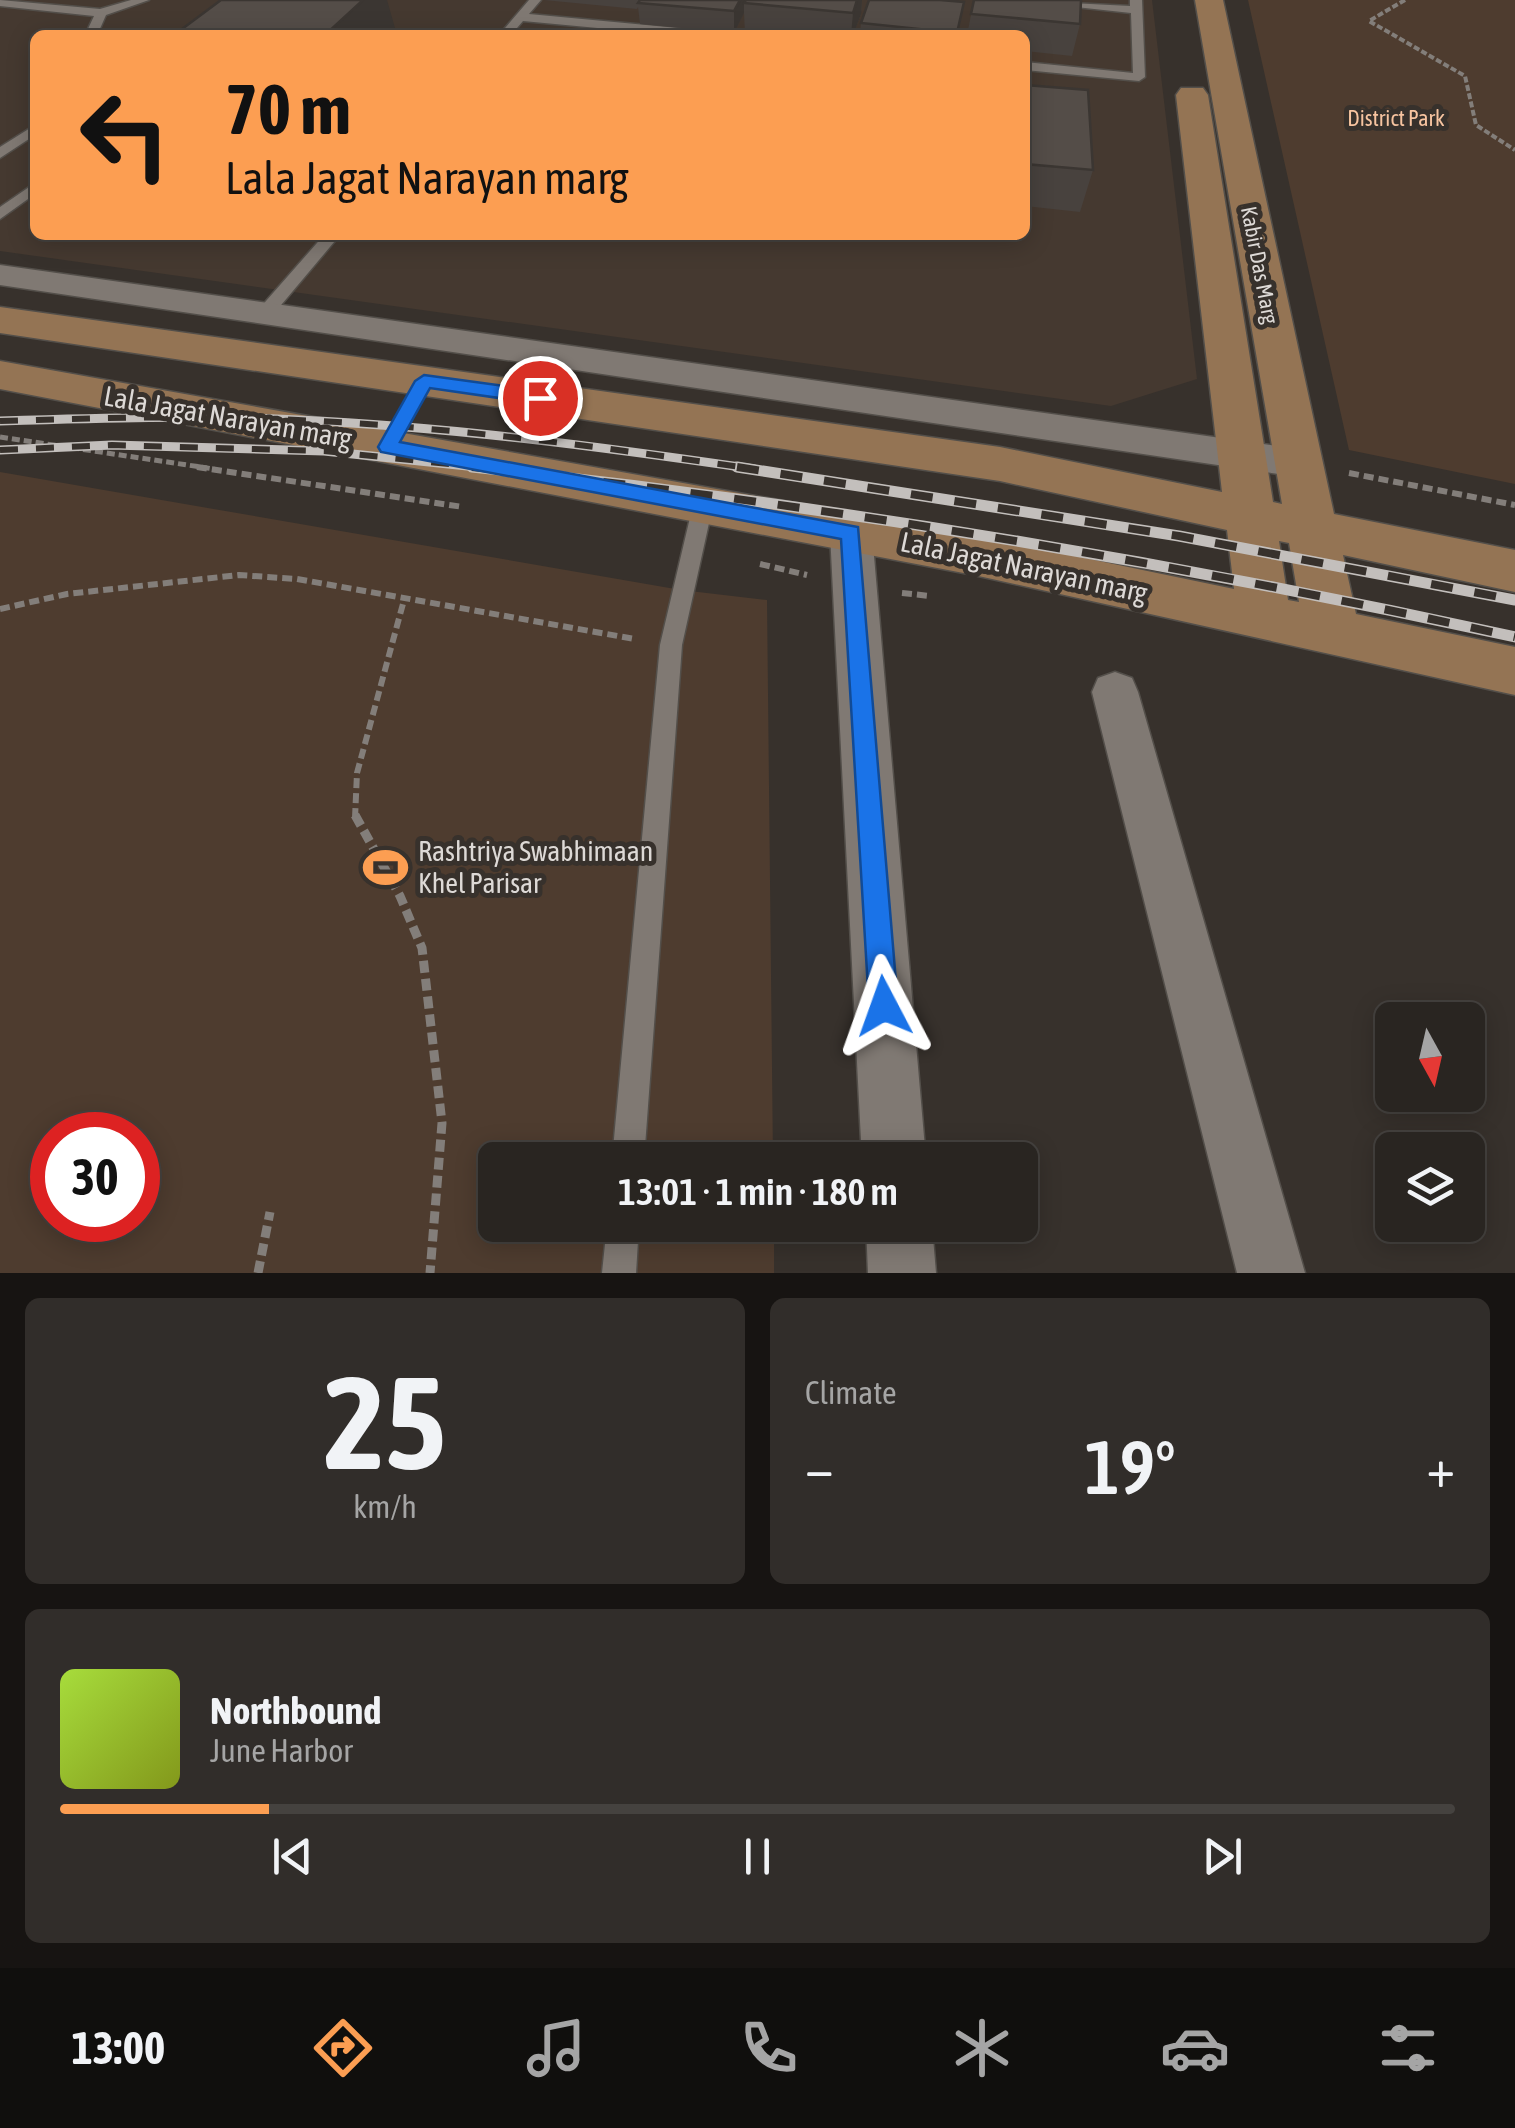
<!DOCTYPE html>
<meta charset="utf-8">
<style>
:root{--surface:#292521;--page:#312d2a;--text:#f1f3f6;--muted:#a5a5a5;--line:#45423f;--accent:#fc9e52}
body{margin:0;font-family:"Asap Condensed",sans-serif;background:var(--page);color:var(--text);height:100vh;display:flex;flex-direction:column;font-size:38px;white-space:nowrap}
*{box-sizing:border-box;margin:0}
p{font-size:32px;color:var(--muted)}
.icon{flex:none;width:55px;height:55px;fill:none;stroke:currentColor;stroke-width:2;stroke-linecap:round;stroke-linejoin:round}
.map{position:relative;height:1273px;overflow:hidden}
.side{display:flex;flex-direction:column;gap:25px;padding:25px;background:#171412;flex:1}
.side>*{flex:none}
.hud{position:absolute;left:30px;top:30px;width:1000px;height:210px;border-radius:15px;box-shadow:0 5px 25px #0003,0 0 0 2px var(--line);background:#fc9e52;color:#111;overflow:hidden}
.needle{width:65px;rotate:172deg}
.buttons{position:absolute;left:1375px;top:1002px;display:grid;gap:20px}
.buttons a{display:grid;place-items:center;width:110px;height:110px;border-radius:15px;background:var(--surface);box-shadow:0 5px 25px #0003,0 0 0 2px var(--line);font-size:50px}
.speed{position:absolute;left:30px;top:1112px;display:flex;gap:20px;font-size:50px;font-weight:700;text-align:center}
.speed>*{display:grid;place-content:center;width:130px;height:130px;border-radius:50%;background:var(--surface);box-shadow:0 5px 25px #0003,0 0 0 2px var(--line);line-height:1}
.speed .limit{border:15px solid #d22;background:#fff;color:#111}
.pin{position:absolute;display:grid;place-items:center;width:85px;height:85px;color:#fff;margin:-42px;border:5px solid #fff;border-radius:50%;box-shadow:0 2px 10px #0007}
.me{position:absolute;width:110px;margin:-55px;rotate:356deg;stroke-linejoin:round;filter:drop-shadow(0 0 8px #0008)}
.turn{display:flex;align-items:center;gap:35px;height:210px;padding:0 30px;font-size:45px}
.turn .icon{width:130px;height:130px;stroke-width:2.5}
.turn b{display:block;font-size:70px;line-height:85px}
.big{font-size:75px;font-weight:600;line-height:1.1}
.side .card{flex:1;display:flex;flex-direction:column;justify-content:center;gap:15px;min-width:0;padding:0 35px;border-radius:15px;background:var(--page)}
.side .dial{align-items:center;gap:0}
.dial b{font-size:130px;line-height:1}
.song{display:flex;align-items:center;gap:30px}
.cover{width:120px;height:120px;border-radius:15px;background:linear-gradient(135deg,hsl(80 70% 55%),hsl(70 70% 35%))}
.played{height:10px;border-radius:5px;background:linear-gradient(90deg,var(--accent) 15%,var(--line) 15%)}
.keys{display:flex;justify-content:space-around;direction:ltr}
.heat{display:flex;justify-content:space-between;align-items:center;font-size:55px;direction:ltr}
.side .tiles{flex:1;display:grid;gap:25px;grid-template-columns:1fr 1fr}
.card:last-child{grid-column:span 2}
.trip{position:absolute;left:478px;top:1142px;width:560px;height:100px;border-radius:15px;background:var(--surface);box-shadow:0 5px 25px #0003,0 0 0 2px var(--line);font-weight:600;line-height:100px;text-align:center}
.menu{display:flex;height:160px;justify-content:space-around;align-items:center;background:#100f0d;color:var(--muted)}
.menu .icon{width:70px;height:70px}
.menu .selected{color:var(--accent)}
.menu b{font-size:45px;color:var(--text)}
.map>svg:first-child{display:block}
</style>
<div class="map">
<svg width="1515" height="1273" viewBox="0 0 1515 1273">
<rect width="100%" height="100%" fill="#37312c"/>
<path fill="#453930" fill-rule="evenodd" d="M0 0H1152L1197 379 1111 406 0 251ZM35 35H1025V235H35Z"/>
<path fill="#4e3c2f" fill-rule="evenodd" d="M1248 0H1515V484L1349 450Z
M0 472 681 590 767 600 773 1160H495V1225H774V1273H0ZM52 1135H138V1220H52Z"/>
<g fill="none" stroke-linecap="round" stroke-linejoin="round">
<defs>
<path id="lane" d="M0 0 100 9 131 0H149L106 15 99 31 101 35H89L87 31 94 16 0 6Z
M529 0H541L529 14 710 31 716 35H672L523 21 511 35H499Z
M1012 0 1130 6V0H1142L1145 77 1139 81 1025 70V62L1133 73 1131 13Z
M35 125V135L0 158V147Z
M35 183V194L0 219V207Z
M324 235H340L271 317H259V309Z
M703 497 713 505 682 645 644 1160H612L660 645 693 505Z
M607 1225H639L636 1273H602Z"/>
<path id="street" d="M0 265 1299 449 1313 453 1318 463 1313 473 1299 477 0 285Z
M851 517 866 522 872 533 926 1160H862L830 533 836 522Z
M1115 672 1132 678 1138 692 1305 1273H1237L1092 692 1098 678Z
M866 1225H932L936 1273H868Z"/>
<path id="secondary" d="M1195 0H1223L1334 514 1515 550V592L1343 555 1356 614 1515 647V695L974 575 0 389V361L974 535 1234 589 1227 530 1000 481 0 333V307L1000 447 1222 492 1176 95 1181 88H1203L1208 95 1273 502 1282 504ZM1279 541 1289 543 1299 602 1288 600Z"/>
</defs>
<use href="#lane" stroke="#534f4a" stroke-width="3"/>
<use href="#street" stroke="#534f4a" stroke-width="3"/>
<use href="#secondary" stroke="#534f4a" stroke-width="3"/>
<path stroke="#837e7a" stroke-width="4" stroke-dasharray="6 2.5" stroke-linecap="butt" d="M1405 0 1369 21 1465 76 1476 125 1515 150"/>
<path stroke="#837e7a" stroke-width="5" stroke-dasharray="8 4" stroke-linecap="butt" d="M0 437 214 469"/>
<path stroke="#837e7a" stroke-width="6" stroke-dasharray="10 5" stroke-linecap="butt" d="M197 467 463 507
M1349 473 1515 505
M760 564 807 575
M902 593 930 596
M0 609 67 594 239 575 297 579 635 639
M355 818 357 773 404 600"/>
<path stroke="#837e7a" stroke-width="9" stroke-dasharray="12 6" stroke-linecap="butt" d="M355 815 400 896 422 948 442 1123 430 1273
M258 1273 270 1212"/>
<use href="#lane" fill="#807973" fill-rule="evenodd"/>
<use href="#street" fill="#807973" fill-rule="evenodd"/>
<use href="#secondary" fill="#947454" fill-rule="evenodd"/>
<defs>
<path id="rail-far1" d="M0 421C99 418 199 415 298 420 451 427 603 447 754 469
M0 450 112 445 324 451 496 469"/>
<path id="rail" d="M472 467C820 504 1174 562 1515 637
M737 467 1179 536 1515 600"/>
</defs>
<use href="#rail-far1" stroke="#c3bfbc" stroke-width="9"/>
<use href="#rail" stroke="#c3bfbc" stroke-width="11"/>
<use href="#rail-far1" stroke="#37312c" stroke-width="6" stroke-dasharray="18" stroke-linecap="butt"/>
<use href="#rail" stroke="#37312c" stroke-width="8" stroke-dasharray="22" stroke-linecap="butt"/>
</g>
<path fill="#48423e" d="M544 0H862L861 14 853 35 745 34 744 13 734 33 640 24 638 7 637 9Z
M974 0 1080 24 1072 56 1025 51V35H967Z
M964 2 957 35H860L861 23Z
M1025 85 1093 170 1080 212 1025 206Z"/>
<path fill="#3b3632" d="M363 0H387L397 35H325Z
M740 0H749L744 3V13L734 33V11Z
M857 0H862L861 14 853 35H851L853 13Z"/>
<path fill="#544d48" stroke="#3b3632" stroke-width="2.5" d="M221 0H363L325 35H174Z
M640 0H740L734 11 638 3Z
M746 0H857L853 13 744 3Z
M869 0H940L964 2 957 33 861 23Z
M974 0H1081L1080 24 971 14Z
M1025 85 1088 90 1093 170 1025 164Z"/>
<path fill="#1a73e8" stroke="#114b97" stroke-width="2.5" d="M424 375 540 391 549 398 540 404 430 388 400 442 858 527 898 1006 894 1017 884 1021 873 1017 869 1006 841 539 381 452 378 447 415 381Z"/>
<defs>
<symbol id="stadium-bare" viewBox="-9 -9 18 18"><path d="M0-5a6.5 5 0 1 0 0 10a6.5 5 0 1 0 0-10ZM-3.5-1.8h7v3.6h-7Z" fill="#fc9e52" stroke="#37312c" stroke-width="2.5" paint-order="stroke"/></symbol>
</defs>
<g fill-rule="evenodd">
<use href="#stadium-bare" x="354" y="836" width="63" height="63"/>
</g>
<g text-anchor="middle" stroke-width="10" stroke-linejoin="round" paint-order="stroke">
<g font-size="22" fill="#f7c4a0" stroke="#37312c">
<text x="1396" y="126">District Park</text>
</g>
<g font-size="22" fill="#ddd9d6" stroke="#37312c">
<text transform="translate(1260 265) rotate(79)" y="8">Kabir Das Marg</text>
</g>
<g font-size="28" fill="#ddd9d6" stroke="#37312c">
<text transform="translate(228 417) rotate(10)" y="10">Lala Jagat Narayan marg</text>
<text transform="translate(1024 567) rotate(12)" y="10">Lala Jagat Narayan marg</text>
</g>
<g font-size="28" fill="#ddd9d6" stroke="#37312c" text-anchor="start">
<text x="418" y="861">Rashtriya Swabhimaan<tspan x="418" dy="32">Khel Parisar</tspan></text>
</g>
</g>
</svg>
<div class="buttons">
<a><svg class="needle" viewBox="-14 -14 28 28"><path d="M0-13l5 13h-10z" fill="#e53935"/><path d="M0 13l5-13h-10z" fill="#a5a5a5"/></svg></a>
<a><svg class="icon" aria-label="layers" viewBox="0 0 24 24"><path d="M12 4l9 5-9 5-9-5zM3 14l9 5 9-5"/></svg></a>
</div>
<div class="speed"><div class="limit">30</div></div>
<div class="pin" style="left:540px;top:398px;background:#d93025"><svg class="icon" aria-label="arrive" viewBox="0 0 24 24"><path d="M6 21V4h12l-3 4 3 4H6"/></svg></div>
<svg class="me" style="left:884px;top:1006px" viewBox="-20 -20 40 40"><path d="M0-17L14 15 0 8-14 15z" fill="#1a73e8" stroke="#fff" stroke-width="4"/></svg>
<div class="trip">13:01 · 1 min · 180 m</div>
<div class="hud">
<div class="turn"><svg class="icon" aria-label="left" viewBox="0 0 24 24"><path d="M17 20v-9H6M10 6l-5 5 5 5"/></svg><div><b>70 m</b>Lala Jagat Narayan marg</div></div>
</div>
</div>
<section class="side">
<div class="tiles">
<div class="card dial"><b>25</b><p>km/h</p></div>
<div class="card"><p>Climate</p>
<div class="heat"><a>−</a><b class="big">19°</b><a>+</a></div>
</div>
<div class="card">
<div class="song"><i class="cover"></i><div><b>Northbound</b><p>June Harbor</p></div></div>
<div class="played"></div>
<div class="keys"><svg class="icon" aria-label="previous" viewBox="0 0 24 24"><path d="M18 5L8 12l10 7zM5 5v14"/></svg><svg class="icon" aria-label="pause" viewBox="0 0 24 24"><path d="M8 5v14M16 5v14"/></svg><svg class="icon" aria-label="next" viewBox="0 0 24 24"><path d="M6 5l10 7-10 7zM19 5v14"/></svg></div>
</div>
</div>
</section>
<nav class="menu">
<b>13:00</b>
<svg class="icon selected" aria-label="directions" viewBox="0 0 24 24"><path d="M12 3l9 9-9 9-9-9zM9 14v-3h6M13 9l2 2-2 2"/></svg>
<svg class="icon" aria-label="music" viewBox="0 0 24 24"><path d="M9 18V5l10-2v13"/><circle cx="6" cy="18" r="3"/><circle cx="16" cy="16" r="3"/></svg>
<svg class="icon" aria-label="phone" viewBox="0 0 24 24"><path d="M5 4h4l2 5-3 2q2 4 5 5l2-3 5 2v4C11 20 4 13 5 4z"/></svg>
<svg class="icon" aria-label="climate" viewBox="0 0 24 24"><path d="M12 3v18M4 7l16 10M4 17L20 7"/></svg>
<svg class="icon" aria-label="car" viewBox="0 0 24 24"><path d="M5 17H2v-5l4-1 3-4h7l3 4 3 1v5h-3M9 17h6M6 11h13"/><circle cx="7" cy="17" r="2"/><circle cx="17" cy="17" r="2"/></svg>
<svg class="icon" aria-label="filters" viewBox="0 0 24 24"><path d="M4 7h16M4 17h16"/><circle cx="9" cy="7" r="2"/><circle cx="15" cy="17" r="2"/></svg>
</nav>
